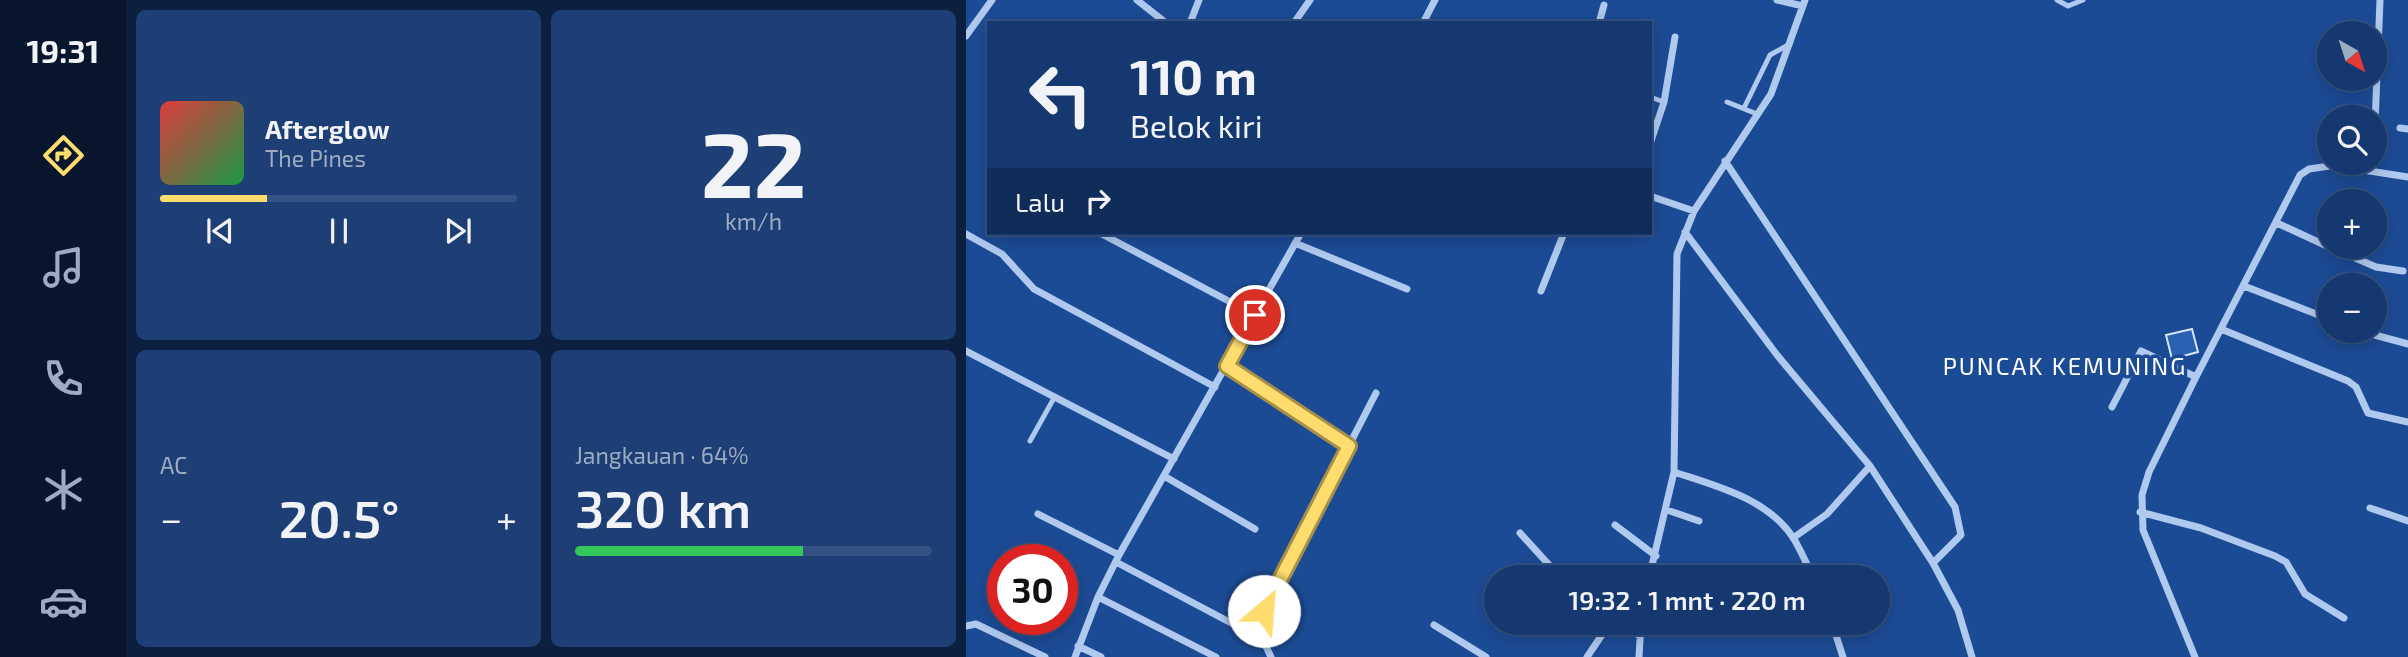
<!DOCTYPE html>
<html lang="id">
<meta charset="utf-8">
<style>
:root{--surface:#153870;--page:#1e3f75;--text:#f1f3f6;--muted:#9dacc3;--line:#345283;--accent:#ffdc6e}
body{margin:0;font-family:"Exo 2",sans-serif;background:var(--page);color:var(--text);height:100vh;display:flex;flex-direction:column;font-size:26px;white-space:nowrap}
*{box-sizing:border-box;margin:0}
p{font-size:23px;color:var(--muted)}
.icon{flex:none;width:38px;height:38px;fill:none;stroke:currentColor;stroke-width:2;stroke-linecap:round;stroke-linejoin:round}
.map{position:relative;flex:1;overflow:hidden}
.details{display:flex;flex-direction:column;gap:10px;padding:10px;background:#0c1f3e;width:840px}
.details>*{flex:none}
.hud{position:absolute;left:21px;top:21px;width:665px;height:214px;border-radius:0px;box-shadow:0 4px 18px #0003,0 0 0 2px var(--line);background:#153870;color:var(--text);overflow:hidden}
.needle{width:46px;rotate:141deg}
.fabs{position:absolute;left:1351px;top:21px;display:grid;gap:14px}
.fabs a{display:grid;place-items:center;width:70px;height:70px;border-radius:50%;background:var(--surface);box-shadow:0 4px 18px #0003,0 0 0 2px var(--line);font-size:35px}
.speed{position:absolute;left:21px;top:544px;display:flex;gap:14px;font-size:35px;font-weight:700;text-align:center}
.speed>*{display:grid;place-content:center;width:91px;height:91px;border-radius:50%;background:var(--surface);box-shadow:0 4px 18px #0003,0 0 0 2px var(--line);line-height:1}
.speed .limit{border:10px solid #d22;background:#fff;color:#111}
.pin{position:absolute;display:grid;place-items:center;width:60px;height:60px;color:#fff;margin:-30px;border:4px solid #fff;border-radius:50%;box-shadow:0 2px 7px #0007}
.me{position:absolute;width:77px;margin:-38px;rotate:27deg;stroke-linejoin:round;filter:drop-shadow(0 0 5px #0008)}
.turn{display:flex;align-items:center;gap:24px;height:147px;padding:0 28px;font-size:32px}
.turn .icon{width:91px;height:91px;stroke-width:2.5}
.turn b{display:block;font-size:49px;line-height:60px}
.then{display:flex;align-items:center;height:66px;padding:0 28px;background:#0003;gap:14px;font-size:26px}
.big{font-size:52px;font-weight:600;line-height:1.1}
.details .tile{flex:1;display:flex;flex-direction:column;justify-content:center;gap:10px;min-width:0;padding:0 24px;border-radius:10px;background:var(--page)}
.details .dial{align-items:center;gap:0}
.dial b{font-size:91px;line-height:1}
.song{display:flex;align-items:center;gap:21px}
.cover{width:84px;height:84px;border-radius:10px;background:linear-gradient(135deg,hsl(0 70% 55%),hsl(140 70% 35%))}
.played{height:7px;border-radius:4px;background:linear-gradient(90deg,var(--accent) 30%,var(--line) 30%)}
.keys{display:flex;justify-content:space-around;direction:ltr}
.heat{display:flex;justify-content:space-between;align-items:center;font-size:38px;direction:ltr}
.charge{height:10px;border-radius:5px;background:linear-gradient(90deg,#34c759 64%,var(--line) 0)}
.details .tiles{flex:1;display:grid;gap:10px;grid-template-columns:repeat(2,1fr)}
.trip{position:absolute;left:518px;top:565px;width:406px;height:70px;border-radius:35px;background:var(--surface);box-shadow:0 4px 18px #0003,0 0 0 2px var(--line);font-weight:600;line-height:70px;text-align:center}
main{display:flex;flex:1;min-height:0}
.dock{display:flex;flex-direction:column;width:126px;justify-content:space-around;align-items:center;background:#08162d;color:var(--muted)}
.dock .icon{width:49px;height:49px}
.dock .current{color:var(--accent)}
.dock b{font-size:32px;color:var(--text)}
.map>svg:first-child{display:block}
</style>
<main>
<nav class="dock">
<b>19:31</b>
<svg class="icon current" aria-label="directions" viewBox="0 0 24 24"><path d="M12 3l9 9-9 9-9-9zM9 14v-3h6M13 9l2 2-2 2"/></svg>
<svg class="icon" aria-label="music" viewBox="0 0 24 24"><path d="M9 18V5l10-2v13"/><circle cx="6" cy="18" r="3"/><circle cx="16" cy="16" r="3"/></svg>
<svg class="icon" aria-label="phone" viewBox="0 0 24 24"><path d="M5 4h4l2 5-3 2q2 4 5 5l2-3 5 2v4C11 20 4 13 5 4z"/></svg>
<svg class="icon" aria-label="climate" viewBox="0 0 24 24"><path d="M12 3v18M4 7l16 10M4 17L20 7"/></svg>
<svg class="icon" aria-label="car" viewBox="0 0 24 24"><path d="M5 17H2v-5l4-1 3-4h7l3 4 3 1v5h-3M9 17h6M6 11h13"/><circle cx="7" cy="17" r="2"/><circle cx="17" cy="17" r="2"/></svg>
</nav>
<section class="details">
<div class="tiles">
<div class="tile">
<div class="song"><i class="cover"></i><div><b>Afterglow</b><p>The Pines</p></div></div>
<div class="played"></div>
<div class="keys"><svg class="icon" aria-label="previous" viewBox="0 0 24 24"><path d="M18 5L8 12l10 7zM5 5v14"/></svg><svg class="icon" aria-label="pause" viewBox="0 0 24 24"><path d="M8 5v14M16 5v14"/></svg><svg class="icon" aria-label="next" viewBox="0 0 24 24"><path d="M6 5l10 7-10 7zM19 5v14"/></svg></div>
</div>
<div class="tile dial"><b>22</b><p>km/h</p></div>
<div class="tile"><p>AC</p>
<div class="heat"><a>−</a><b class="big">20.5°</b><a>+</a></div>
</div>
<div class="tile"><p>Jangkauan · 64%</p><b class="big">320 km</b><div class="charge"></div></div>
</div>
</section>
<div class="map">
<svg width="1442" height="657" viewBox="0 0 1442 657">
<rect width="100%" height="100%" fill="#1c4b95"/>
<path fill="#2b61b3" stroke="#d6e5fb" stroke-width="2" d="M1226 329 1232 352 1206 359 1200 335Z"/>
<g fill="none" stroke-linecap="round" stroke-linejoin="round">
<path stroke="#afc9ef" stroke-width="5" d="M1091 0 1102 6 1117 0
M684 97 698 102
M761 102 791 114
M778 108 804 55 824 44
M64 441 88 398"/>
<path stroke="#afc9ef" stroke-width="7" d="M171 0 200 23
M811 0 837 6
M224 23 233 0
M328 23 344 0
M457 23 469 0
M633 23 638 5
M0 36 26 0
M1409 124 1414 0
M1434 128 1442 129
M684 144 698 102 709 37
M759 161 989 507 995 535 967 563
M1378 167 1442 177
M684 196 728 211
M1311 223 1363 247
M719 232 811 355 904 466 967 563 992 610 1006 657
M134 233 289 315
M0 234 36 254 68 289 249 387
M329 243 441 289
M1364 247 1410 267 1437 271
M1278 286 1363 319
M575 291 598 233
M1255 329 1382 381 1390 387 1402 413 1442 422
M1394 331 1442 344
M0 351 208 459
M261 366 382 446
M1146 407 1175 351 1230 377
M708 472C750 486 803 499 828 539 835 551 841 565 848 578
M198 476 289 529
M1404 508 1442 521
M701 510 733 521
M1174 512 1235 528 1309 556 1320 562 1339 594 1378 618
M72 514 153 555
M649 525 690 556
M554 533 595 578
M827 538 861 514 904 466
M150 562 286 634
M683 578 708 472 711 254 728 211 805 94 839 0
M132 597 250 657
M653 623 674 636
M866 623 877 657
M468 625 520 657
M0 626 10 624 79 657
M112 646 135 657
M109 657 132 597 153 555 335 233
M305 657 298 642 286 634 410 393
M621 657 644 623
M673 657 675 623
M1229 657 1177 530 1176 495 1183 472 1230 377 1334 175 1343 169 1384 163"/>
</g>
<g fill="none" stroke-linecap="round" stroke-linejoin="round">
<defs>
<path id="route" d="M289 315 261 366 383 446 298 611"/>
</defs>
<use href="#route" stroke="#a68f48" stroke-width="18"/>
<use href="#route" stroke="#ffdc6e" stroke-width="12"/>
</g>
<g text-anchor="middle" stroke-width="7" stroke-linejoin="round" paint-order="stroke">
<g font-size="24" letter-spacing="2" fill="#fff" stroke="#1c4b95">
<text x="1099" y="375">PUNCAK KEMUNING</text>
</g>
</g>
</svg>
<div class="fabs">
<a><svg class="needle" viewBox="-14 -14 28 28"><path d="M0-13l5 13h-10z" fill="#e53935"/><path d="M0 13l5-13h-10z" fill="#9dacc3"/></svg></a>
<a><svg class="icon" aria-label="search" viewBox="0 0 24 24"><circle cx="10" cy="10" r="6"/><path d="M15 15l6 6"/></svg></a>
<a>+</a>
<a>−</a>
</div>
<div class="speed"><div class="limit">30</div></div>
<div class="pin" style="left:289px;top:315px;background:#d93025"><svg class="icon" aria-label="arrive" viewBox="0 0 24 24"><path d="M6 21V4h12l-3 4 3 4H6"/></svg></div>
<svg class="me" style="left:298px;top:611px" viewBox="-20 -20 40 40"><circle r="19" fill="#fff"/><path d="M0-13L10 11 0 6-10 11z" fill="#ffdc6e"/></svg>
<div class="trip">19:32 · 1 mnt · 220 m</div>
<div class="hud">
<div class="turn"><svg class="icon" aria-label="left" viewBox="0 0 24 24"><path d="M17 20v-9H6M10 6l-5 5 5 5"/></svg><div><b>110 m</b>Belok kiri</div></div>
<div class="then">Lalu<svg class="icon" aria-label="right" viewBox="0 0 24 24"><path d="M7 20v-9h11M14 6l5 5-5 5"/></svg></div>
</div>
</div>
</main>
